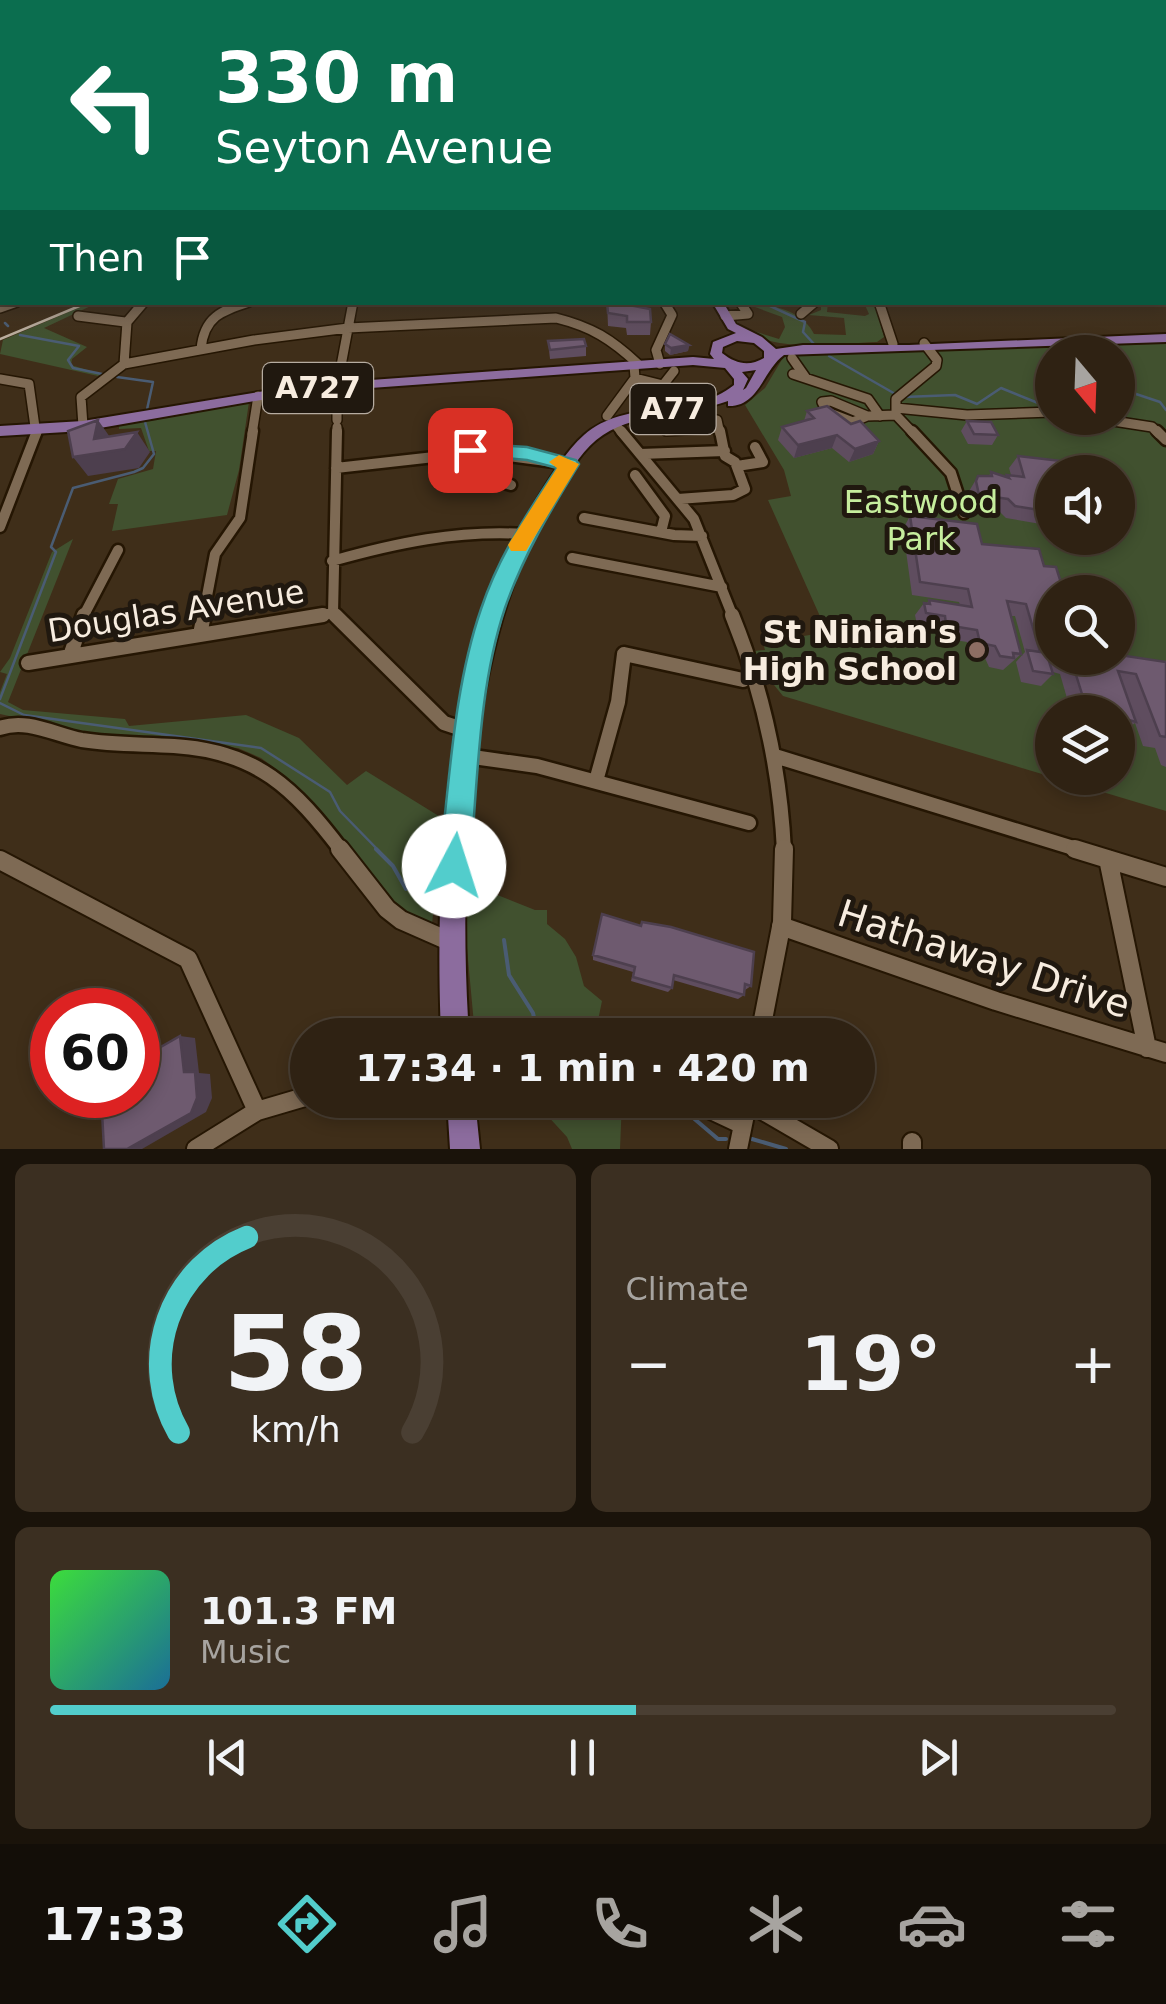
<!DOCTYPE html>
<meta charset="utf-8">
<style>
:root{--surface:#2f2213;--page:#3b2f21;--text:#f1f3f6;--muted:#a7a4a0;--line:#4a3f33;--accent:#52cdcc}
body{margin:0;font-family:"DejaVu Sans",sans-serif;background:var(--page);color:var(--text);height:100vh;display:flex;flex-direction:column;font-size:38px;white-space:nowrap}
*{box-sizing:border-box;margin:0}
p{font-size:32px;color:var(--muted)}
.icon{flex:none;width:55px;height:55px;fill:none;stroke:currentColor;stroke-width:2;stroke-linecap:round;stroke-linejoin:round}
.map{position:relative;height:1149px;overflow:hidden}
.side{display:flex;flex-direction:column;gap:15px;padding:15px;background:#1a130a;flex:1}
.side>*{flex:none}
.guide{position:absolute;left:0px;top:0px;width:1168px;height:305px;box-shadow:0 5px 15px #0003,0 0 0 2px var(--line);background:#0b6e4f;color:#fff;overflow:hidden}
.needle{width:65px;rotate:161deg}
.fabs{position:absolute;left:1035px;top:335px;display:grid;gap:20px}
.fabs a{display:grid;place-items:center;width:100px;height:100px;border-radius:50%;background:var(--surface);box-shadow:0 5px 15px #0003,0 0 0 2px var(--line);font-size:50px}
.speed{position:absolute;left:30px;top:988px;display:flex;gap:20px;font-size:50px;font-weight:700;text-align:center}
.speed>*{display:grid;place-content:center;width:130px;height:130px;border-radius:50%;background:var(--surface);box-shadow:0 5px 15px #0003,0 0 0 2px var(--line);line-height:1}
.speed .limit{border:15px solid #d22;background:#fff;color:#111}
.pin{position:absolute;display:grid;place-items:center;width:85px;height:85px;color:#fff;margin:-42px;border-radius:20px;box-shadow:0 5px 15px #0006}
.me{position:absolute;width:110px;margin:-55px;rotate:5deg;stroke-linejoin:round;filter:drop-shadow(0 0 8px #0008)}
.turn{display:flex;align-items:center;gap:35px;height:210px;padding:0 50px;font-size:45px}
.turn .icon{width:130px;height:130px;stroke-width:2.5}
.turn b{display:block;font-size:70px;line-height:85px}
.then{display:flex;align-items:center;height:95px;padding:0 50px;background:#0003;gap:20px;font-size:38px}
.big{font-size:75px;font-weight:700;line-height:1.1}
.side .card{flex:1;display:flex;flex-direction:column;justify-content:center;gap:15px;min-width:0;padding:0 35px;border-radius:15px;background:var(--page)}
.side .dial{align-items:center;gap:0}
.dial svg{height:260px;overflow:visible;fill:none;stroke:var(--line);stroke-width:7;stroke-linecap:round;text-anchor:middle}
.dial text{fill:var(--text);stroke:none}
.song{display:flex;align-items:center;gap:30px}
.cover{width:120px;height:120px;border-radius:15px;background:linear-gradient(135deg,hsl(120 70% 55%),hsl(200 70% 35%))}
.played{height:10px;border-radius:5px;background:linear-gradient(90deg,var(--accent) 55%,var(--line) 55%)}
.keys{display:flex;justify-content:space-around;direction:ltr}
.heat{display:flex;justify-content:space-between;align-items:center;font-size:55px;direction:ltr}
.side .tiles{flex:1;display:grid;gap:15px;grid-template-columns:1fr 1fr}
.card:last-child{grid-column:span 2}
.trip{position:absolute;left:290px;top:1018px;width:585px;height:100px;border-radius:50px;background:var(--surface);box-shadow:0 5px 15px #0003,0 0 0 2px var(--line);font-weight:700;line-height:100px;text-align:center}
.dock{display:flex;height:160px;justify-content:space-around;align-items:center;background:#130e08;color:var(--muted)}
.dock .icon{width:70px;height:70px}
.dock .on{color:var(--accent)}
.dock b{font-size:45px;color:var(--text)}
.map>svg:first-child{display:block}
</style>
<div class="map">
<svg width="1166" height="1149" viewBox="0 0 1166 1149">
<rect width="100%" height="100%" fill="#3f2e19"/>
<path fill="#41512f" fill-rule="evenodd" d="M92 302 97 303 44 328 87 347 72 359 71 365 100 374 98 376 0 354 3 340Z
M828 302 827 312 865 316 869 314 864 303H875L884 337 877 342C835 343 761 357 733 318L744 328 779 339 785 327 782 317 744 303C768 303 803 310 814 334L846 335 844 318 809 315 821 310V303Z
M1166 343V811L1056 778H1118V712H1052V777L783 696 774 685 762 679 754 651 765 650 763 643 827 632 768 500 791 496 784 470 745 405 765 388 784 356ZM1052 352H1118V418H1052ZM1052 472H1118V538H1052ZM1052 592H1118V658H1052Z
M249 402 239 470 227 515 112 531 118 504H109L118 479 153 469 156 451H149L141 428 119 429V425Z
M73 539 8 702 23 710 125 719 129 726 246 715 299 738 347 785 366 771 442 818 432 925 403 915 317 812 283 774 261 758 238 748 95 735 0 714V692L7 674 0 672 10 658 52 552Z
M474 882 481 883 480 888 535 910H547V924L565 939 576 957 584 986 602 1001 595 1035H475L464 916Z
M533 1100H622L620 1149H572L567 1137Z"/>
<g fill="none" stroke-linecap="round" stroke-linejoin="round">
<path stroke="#4a5c73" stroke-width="2.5" d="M761 302 805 322 803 332 814 344
M5 323 8 326
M20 335 79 346 68 360 73 368 102 374
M829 356 897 395
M117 377 153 382 146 414
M1118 388 1160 402 1166 410
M904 397 955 395 977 404 1001 388 1038 403 1052 399
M0 699 56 552 51 547 73 488 134 472 143 468 154 454 145 422
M0 703 24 715 261 748 330 792 340 811 379 851"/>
<path stroke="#4a5c73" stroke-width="4" d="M376 849 393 866 406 889
M504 940 509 975 533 1013 538 1035
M631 1100 691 1116 718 1139H726
M752 1139 786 1149"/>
<defs>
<path id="minor-far3" d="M879 302 893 344
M0 308 17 302
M801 314 815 302
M78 316 125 322
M725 316 748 314 740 302
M201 349C204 317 221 311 249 302
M792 358 806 378
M124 364 127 322 144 302
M660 364 656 350 672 315 664 302
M793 374 868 399 880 416
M635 378 663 385 674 371
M0 379 29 384 36 434
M831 401 867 416 853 422 827 412 822 402Z
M896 408 967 415 1052 412
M607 416 635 378 634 365
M867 416 896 415
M1094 418 1152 427 1159 434
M337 420V387L353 302
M717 420 720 434
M614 423 623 434
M83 426 81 397 124 364 254 340 348 328 556 318C592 327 611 339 638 364
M666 431 719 428
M252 434 258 396
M337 434V427
M914 434 896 415V399L936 366 937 360 924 343"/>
<path id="minor-far2" d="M337 431 333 613 337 617
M621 431 694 519 733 617
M912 431 951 473 964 513
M1157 431 1166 440
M493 450 487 465 490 479 511 485
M640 454 725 451
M737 466 763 462 755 447
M336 468 479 452 569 464
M635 475 665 516 661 532
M678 499 733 495 745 489 735 462 725 456 720 431
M584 518 674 535 702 536
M0 527 37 431
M572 558 722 587
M332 561C396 543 457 530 524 534
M83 617 118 550
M203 617 215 554 240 518 253 431
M308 617 333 613"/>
<path id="minor-far1" d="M335 615 444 723 468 731
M732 615C763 691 780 768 784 851
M200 634 204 615
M70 656 84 615
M28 663 323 615
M0 728C27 718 55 735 82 740 113 745 144 744 174 746 257 751 294 788 342 851
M466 756 537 766 749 823
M775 756 1083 851
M596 781 618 702 624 654 743 680"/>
<path id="minor" d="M340 849 387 909 401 920 451 942
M1075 849 1166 877
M1108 859 1147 1048
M0 860 188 959 257 1111
M781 926 996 1001 1166 1053
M760 1035 782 922 784 849
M690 1100 741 1124
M748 1102 829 1149
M912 1142V1149
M196 1149 257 1111 308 1096
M738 1149 748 1100"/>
<path id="tertiary" d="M1165 268 1166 269V275L1165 274Z"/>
<path id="primary" d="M712 302H723L736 324 762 337 776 349 803 345H909L1166 334V342L784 355C763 370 759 407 728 406V401C688 416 640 411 603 435 584 447 572 469 560 487 467 632 458 867 469 1035H441C434 862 447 646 539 496 552 475 566 451 584 435 626 398 692 419 734 385V379L725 368 693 365 301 393 83 431 0 436V426L83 421 301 385 693 357 714 359 710 354 713 342 736 333 728 329ZM737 341 754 343 764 351V358C749 367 736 364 722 353L723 347ZM756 370 746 388 743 390 748 379 742 372Z
M447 1100H475L480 1149H450Z"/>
</defs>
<use href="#minor-far3" stroke="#251603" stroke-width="12"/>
<use href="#minor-far2" stroke="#251603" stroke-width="15"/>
<use href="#minor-far1" stroke="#251603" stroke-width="19"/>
<use href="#minor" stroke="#251603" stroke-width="22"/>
<use href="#tertiary" stroke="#251603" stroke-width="5"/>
<use href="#primary" stroke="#251603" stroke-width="4"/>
<use href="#minor-far3" stroke="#7e6a54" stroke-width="9"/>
<use href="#minor-far2" stroke="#7e6a54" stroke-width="10"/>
<use href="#minor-far1" stroke="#7e6a54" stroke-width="14"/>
<use href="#minor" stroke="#7e6a54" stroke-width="18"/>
<use href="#tertiary" fill="#7e6a54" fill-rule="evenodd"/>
<use href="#primary" fill="#8c6c9e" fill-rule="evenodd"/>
<path stroke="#bbae9e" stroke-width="2.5" d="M0 339 89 302"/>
</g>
<path fill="#5f4d5f" d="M607 302 634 306 651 322 650 335H627L626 328 608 326Z
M548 341 586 346V356L550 359Z
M665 344 689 345 688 351 670 355 665 351Z
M807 411 851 424 879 441 873 454 849 462 832 448 794 458 778 440 782 427 804 421Z
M967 421 998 435 992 445 968 444 961 431Z
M1018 456 1052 472V526L1006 518 999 511 971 507 968 493 978 476H989L991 472 1006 477 1007 475H1011L1009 468Z
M910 516 1044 566 1119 655 1166 662V767L1161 765 1155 748 1143 746 1135 723 1121 733 1118 732V712H1082L1080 707 1069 705 1060 674 1053 672V674L1041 686 1021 682 1016 662 1025 652 1015 616H1011L1021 654 1003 670 989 667 985 658 970 655 967 642 937 637 936 628 917 625 915 615 924 603H927L929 600 960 605 959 602 912 595 903 529Z
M593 955 751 986 745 990 744 995 738 999 673 980 672 988 668 992 631 981 633 972 593 960Z"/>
<path fill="#4d3f4e" d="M689 345 688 351 670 355 671 348Z
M98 420 112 440 137 432 150 452 139 468 88 476 73 457 94 439Z
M837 435 832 448 794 458 798 445Z
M879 441 873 454 849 462 855 449Z
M180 1036 195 1038 199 1073 210 1074 212 1098 206 1112 142 1149H127L184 1072Z"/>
<path fill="#6e5a6f" stroke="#4d3f4e" stroke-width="2.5" d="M607 302H634V306L650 309 651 322H627V316L608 313Z
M670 334 689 345 671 348 665 344Z
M584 339 586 346 550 350 548 341Z
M827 406 851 424 860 421 879 441 855 449 837 435 798 445 782 427 814 418 807 411Z
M98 420 94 439 137 432 125 449 73 457 68 431Z
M967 421 991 422 998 435 974 434Z
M1018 456 1061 461 1066 458 1078 463 1081 472H1052V512L1015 506 1008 499 979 495 976 481 978 476H992L991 472 1009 478 1007 475 1024 477Z
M910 516 977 524 982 544 1039 549 1044 566 1056 567 1063 589 1089 592H1052V658H1118V650L1119 655 1166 662V737L1160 736 1136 674 1118 671 1136 722 1118 717V712H1099L1094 696 1082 694 1072 662 1048 658 1053 674 1033 671 1027 650 1040 652 1026 604 1007 601 1021 654 1013 653 1014 658 1000 656 995 646 980 643 977 630 946 625 945 616 926 613 924 603 930 604 929 600 972 607 968 589 920 582Z
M1118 610 1126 632 1118 630Z
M602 914 641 926 642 922 671 927 754 952 751 986 745 984 744 995 674 975 672 988 633 977 635 967 593 955Z
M180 1036 184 1072H195L197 1098 191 1113 127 1149H104L102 1112 103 1100 111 1095H138V1060Z"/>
<linearGradient id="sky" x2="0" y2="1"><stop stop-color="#23190e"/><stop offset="0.52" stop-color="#524c49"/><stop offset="1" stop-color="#524c49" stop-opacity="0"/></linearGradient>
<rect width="1166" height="338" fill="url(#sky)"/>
<path fill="#52cdcc" stroke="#358585" stroke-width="2.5" d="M470 443 527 447 576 460 579 464C550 511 523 556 505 608 478 689 478 781 470 866L465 877 454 881 443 877 439 866C450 781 453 690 481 609 498 558 527 513 557 468L527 460 463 454 460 450Z"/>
<path fill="#f59e0b" d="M559 455 579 464 526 551H511L508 545 557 468 549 462Z"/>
<circle fill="#8d6e63" stroke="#20180f" stroke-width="4" cx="977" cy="650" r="10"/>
<g text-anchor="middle" stroke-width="10" stroke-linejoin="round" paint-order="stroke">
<g fill="#20180f" stroke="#b6aca1" stroke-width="2.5">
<rect x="263" y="363" width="110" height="50" rx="8"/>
<rect x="630.5" y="384" width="85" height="50" rx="8"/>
</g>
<g font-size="30" font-weight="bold" fill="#f7ecdf">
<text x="318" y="398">A727</text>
<text x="673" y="419">A77</text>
</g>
<g font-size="32" fill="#c6ee9d" stroke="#20180f">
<text x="921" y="513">Eastwood<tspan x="921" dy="37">Park</tspan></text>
</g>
<g font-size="32" fill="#f7ecdf" stroke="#20180f">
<text transform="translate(176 611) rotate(-9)" y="11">Douglas Avenue</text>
</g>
<g font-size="32" font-weight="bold" fill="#f7ecdf" stroke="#20180f" text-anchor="end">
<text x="957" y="643">St Ninian's<tspan x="957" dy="37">High School</tspan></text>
</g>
<g font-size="38" fill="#f7ecdf" stroke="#20180f">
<text transform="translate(984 959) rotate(18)" y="13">Hathaway Drive</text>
</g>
</g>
</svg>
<div class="fabs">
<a><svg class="needle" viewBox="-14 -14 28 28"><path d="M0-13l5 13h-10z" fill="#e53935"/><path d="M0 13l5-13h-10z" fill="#a7a4a0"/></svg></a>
<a><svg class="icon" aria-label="sound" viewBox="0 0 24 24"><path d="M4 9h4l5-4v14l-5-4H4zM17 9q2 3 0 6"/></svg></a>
<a><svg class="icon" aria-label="search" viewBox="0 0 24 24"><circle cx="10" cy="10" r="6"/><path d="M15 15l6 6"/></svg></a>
<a><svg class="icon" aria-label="layers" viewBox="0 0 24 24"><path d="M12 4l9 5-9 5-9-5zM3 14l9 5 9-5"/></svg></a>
</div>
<div class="speed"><div class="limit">60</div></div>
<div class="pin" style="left:470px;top:450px;background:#d93025"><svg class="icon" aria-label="arrive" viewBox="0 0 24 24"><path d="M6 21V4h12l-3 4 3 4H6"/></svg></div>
<svg class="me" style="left:454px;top:866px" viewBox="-20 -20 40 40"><circle r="19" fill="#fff"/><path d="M0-13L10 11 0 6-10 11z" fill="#52cdcc"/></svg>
<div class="trip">17:34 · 1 min · 420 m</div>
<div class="guide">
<div class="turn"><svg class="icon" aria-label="left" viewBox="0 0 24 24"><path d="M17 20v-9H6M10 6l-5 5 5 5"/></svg><div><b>330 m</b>Seyton Avenue</div></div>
<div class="then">Then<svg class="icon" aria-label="arrive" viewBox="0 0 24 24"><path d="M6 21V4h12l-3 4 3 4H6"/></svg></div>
</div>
</div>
<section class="side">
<div class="tiles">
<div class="card dial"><svg viewBox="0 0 100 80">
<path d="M14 69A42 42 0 1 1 86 69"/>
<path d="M14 69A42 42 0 0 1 35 9" stroke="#52cdcc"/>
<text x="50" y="56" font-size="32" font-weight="700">58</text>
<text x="50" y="72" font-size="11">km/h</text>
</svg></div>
<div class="card"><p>Climate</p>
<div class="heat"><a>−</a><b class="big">19°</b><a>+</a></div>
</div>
<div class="card">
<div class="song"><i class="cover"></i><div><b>101.3 FM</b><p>Music</p></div></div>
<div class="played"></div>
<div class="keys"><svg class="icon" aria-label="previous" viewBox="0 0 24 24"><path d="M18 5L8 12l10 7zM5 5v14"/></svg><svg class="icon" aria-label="pause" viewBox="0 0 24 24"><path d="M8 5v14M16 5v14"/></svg><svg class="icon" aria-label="next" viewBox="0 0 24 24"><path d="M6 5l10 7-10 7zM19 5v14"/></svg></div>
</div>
</div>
</section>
<nav class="dock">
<b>17:33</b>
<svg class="icon on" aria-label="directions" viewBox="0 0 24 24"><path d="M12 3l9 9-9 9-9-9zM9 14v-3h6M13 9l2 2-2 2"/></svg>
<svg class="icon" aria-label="music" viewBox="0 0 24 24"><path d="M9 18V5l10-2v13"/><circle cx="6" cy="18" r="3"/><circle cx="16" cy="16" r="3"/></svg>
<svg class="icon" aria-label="phone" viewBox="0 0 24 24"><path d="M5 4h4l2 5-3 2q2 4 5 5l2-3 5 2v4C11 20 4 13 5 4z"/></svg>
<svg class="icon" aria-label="climate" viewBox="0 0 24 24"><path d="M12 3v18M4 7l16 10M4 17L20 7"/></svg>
<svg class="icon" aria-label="car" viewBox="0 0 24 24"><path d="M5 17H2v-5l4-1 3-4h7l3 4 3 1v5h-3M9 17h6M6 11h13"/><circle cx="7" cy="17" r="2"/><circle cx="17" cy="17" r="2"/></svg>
<svg class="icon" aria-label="filters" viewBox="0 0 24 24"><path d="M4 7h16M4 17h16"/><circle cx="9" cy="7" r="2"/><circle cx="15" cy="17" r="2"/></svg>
</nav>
